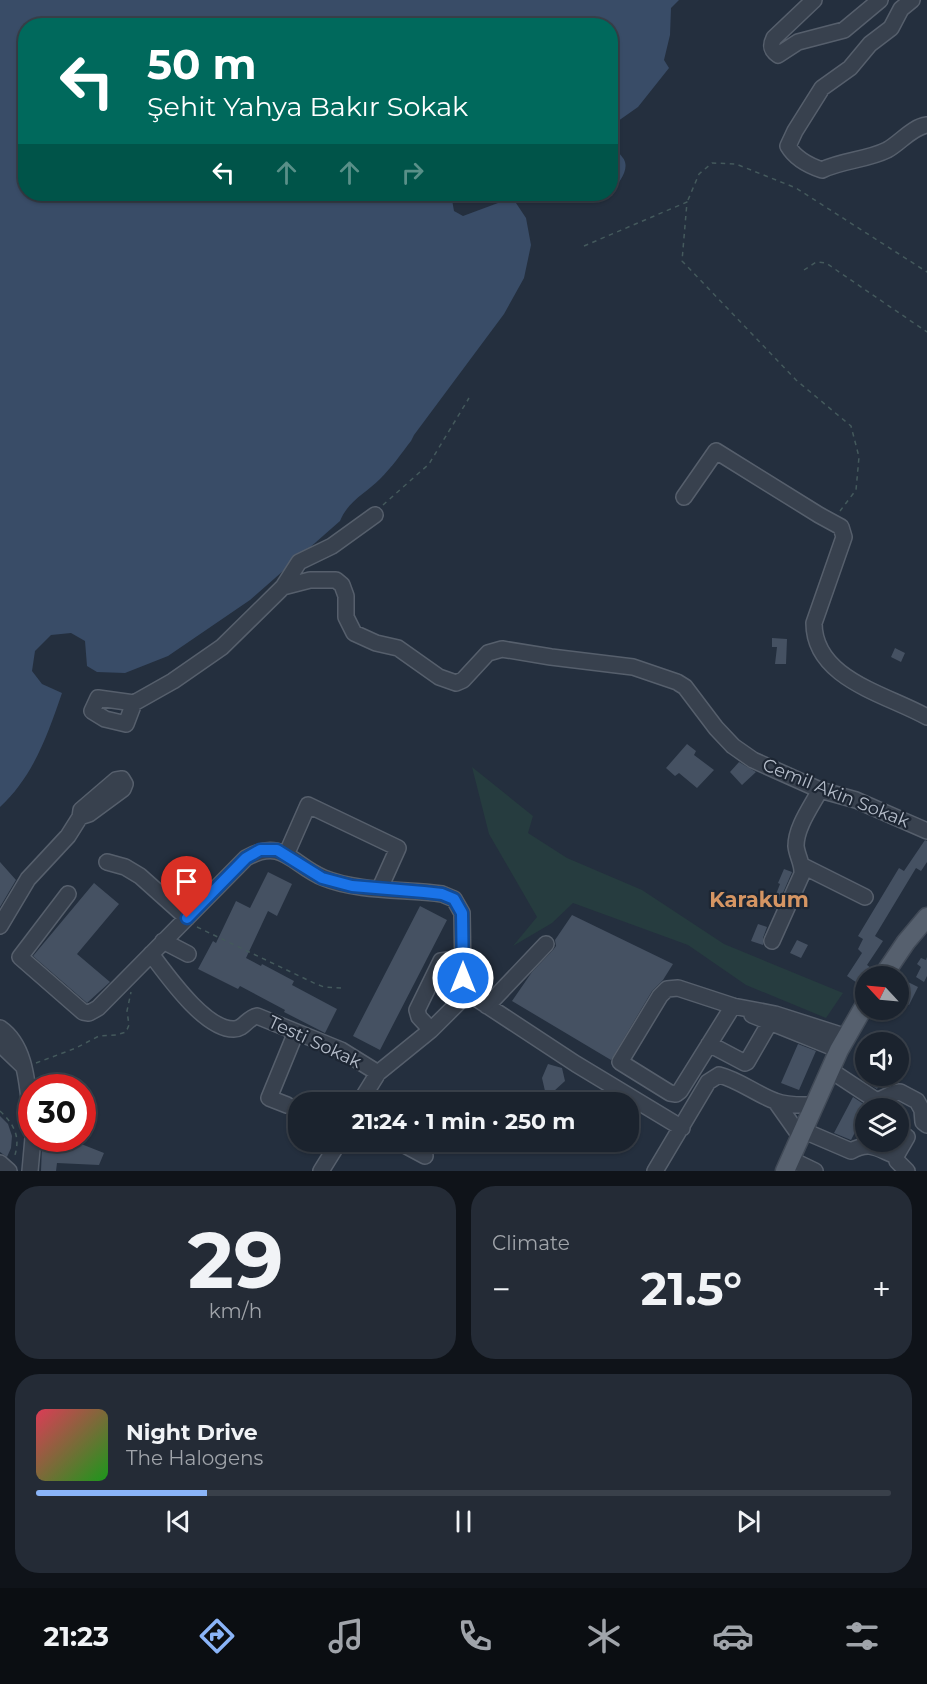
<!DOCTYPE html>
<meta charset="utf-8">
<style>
:root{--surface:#1b232e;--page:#242b36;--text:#f1f3f6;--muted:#a0a4aa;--line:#39404a;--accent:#8ab4f8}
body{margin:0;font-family:Montserrat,sans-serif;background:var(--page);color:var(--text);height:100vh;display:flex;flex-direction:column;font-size:22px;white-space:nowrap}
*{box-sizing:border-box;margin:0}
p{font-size:20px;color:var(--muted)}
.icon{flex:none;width:33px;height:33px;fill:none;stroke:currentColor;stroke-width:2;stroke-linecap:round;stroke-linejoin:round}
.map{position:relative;height:1171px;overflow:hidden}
.sheet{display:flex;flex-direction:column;gap:15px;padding:15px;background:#0f1319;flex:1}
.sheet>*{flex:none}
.top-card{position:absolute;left:18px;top:18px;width:600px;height:183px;border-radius:24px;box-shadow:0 2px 4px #0004,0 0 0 2px var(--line);background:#00695c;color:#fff;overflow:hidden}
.needle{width:39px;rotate:296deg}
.buttons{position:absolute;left:855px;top:966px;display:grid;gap:12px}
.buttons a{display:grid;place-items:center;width:54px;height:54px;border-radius:50%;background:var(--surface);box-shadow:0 2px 4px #0004,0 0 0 2px var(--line);font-size:30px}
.speed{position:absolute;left:18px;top:1074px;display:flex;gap:12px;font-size:30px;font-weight:700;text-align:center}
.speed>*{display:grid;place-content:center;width:78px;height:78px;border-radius:50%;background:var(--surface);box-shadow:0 2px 4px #0004,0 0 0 2px var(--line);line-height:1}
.speed .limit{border:9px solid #d22;background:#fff;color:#111}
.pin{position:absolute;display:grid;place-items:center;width:51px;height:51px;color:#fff;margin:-62px -26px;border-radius:50% 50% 50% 0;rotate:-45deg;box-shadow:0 0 6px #0007}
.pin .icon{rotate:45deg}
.me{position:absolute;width:66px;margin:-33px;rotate:0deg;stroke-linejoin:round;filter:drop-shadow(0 0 4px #0008)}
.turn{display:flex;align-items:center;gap:21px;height:126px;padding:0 30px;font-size:27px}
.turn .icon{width:78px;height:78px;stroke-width:2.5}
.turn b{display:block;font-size:42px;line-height:51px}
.lanes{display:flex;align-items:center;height:57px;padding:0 30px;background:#0003;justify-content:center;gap:30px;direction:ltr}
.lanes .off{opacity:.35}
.big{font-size:45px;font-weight:700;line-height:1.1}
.sheet .tile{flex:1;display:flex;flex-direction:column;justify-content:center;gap:9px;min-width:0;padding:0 21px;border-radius:24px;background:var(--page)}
.sheet .dial{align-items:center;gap:0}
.dial b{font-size:78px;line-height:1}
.song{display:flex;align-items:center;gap:18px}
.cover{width:72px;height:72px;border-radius:9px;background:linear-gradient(135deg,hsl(350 70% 55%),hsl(120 70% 35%))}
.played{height:6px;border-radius:3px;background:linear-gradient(90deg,var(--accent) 20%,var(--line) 20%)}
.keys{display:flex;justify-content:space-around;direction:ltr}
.heat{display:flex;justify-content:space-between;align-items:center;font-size:33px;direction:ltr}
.sheet .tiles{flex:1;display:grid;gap:15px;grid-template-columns:1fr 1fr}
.tile:last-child{grid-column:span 2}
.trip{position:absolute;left:288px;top:1092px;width:351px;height:60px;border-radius:24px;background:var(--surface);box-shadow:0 2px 4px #0004,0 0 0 2px var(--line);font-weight:700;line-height:60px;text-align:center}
.tab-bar{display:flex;height:96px;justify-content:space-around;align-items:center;background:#0b0e12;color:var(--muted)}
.tab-bar .icon{width:42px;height:42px}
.tab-bar .selected{color:var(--accent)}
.tab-bar b{font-size:27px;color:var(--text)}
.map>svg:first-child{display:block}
</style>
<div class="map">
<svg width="927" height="1171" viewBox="0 0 927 1171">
<rect width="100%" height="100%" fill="#242f3e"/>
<path fill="#263c3f" d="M472 767 533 816 528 833 567 858 642 890 724 944 843 993 826 1018 746 985 688 945 573 903 552 923 513 946 537 917 489 834Z"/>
<path fill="#394c67" d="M0 0H679L671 8 670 35 664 60 669 68 638 107 611 126 610 26H26V194H451L454 211 463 216 498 203 514 200 526 218 531 245 524 278 504 314 414 435 411 441C401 454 392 467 380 479 366 493 348 501 340 521L250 600 168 656 125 673 97 672 87 666 85 641 71 633 51 635 35 651 32 671 42 684 62 693C48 734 33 777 0 807Z
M619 153C621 156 624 158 625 162 628 172 618 185 611 190V159L616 161Z"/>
<path fill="#455162" d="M772 638 787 639 786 664H775L777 647H772Z
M895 648 905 653 901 662 891 657Z
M687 744 696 751 694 755 714 770 697 788 679 773 675 776 666 768Z
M739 762 756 772 742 785 730 772Z
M925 840 927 841V862L921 871 916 868 875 936 883 941 867 965 874 970 869 976H866V989L847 976 862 953 858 949 863 939 858 936 899 868 904 871Z
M0 862 16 880 0 907Z
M784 869 792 872 776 909 771 907 780 884 778 883Z
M268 872 292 884 277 916 268 911 246 958 261 966 262 964 294 981 292 985 337 1009 325 1033 284 1012 285 1010 240 986 238 989 198 969 213 941 216 943 236 901 250 908Z
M94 883 119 904 77 954 110 982 87 1003 33 956Z
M420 906 447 920 380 1050 353 1036Z
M572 915 673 964 663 980 652 991 611 1060 512 1001 532 972 553 950 556 946 555 940Z
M758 924 767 927 763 938V945L751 941Z
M797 940 808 945 801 958 790 953Z
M927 957V976L924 982 916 977 921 967 917 964 921 958 926 960Z
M906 981 918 987 909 1005 898 999V994Z
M798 1044 816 1051 799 1090 781 1083Z
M548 1064 562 1068 565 1081 554 1091H545L542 1078Z
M866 1076H884L877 1089 863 1080Z
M853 1097 868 1107 851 1140 834 1133Z
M0 1116 8 1124 12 1136 11 1148 7 1157 0 1152Z
M45 1138H66L104 1153 99 1165 57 1163 56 1171H41L42 1146Z"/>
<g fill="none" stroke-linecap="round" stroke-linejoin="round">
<defs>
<path id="minor" d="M814 0 774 38C770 46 771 50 778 55L798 42 844 30 880 0
M912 0 901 9 891 28 870 44 850 68 822 88 795 131 788 146C795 158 810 166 822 170 843 160 867 160 887 150 900 143 912 127 927 125
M684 497 716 451 819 515 841 527 844 537 814 623C814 679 886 694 927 717
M283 587 299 562 332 546 375 515
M134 703 126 724 105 719 92 711 98 698 134 703 173 681 222 647 283 587 310 580H336L342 585 346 596V617L354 633 376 643 398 648 439 677 456 683 463 680 488 653 502 649 551 657 633 667 677 682 685 687 716 728 733 746 753 760 820 790 856 800 927 831
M286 855 308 805 398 848 380 888
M107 862 125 867 140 876 187 918
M803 866 865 897
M68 894 20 957 83 1012 89 1013 98 1008 246 858C283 837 292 865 324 878 358 892 405 889 442 894L454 899 462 913 463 978 468 993 576 1064 682 1128
M0 926 28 879 68 836 80 817 81 810 116 780 122 779 125 784 123 789 89 814 80 817
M163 941 188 954
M772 941 802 874C803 864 797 856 796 846 796 827 811 807 820 790
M151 954C167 975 205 1030 234 1029 244 1029 247 1018 257 1016L341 1050 378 1073
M487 1006 546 944
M733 1006 680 1091 676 1094 670 1093 620 1062 660 996 667 989 678 988 733 1006 775 1014 847 1037
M752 1015 839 1050
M0 1028C29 1048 27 1092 32 1124
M431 1030 419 1017 417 1010 441 961 462 958
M0 1044 22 1065
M709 1044 745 1063 747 1062 769 1024
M830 1070 877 1101 894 1093 900 1092 917 1101 922 1110 923 1122 927 1125
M360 1102 378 1073 431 1030 468 993
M776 1102 800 1136
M287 1105 269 1098 296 1032
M802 1130 851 1151C870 1141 876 1148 896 1156
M399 1142 425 1156
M790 1159 815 1171
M0 1163 9 1171
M30 1171 33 1138
M321 1171 339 1142
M655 1171 708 1082 719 1075C739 1080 756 1094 775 1101 787 1106 801 1105 813 1105
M907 1171 897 1161 896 1156 907 1137"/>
<path id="major" d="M883 976 906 942 927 917
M785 1171 839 1050 866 1003"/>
</defs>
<use href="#minor" stroke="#565f6c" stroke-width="18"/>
<use href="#major" stroke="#414a57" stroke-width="21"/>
<path stroke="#44595c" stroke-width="1.5" stroke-dasharray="4.5 4.5" stroke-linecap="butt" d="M688 200 699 174 712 163 736 164 796 188 927 272
M584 246 687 202 682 261 796 380 851 426 859 457 856 490 840 511
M804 270 816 262 826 263 927 332
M383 505 429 464 469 398
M197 927 316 984 324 987 342 988
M36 1063 76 1048 99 1036 116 1035 126 1032 129 1025 127 1011 131 992
M0 1111C15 1125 21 1138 14 1158"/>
<use href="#minor" stroke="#38414e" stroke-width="15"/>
<use href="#major" stroke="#56606e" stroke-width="18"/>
</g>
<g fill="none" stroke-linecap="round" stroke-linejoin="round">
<defs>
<path id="route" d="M187 918 246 858 260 850H277L322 878 352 886 424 892 442 894 454 899 462 913 463 978"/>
</defs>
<use href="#route" stroke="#114b97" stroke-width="15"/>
<use href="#route" stroke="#1a73e8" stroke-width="10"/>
</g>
<g text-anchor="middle" stroke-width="4.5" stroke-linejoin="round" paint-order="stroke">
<g font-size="18" fill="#b4bcc9" stroke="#1d2633">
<text transform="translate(836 793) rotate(22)" y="6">Cemil Akin Sokak</text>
<text transform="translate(315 1042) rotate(25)" y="6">Testi Sokak</text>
</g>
<g font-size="21" font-weight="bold" fill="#d59563" stroke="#1d2633">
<text x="759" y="907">Karakum</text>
</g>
</g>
</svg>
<div class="buttons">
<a><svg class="needle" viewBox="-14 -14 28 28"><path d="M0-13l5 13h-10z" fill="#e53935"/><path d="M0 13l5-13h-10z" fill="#a0a4aa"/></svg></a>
<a><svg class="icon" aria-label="sound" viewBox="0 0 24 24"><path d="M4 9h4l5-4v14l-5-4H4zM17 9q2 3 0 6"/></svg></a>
<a><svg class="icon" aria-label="layers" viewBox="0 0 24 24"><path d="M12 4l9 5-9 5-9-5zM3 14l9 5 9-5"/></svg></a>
</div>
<div class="speed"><div class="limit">30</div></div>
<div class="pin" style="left:187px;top:918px;background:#d93025"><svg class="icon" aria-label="arrive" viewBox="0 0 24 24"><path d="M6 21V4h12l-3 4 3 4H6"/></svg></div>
<svg class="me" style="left:463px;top:978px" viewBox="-20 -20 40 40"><circle r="17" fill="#1a73e8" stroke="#fff" stroke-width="3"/><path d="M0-11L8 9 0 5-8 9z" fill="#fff"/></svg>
<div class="trip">21:24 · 1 min · 250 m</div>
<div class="top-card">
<div class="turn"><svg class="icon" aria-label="left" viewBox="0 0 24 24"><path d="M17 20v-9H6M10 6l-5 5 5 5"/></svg><div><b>50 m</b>Şehit Yahya Bakır Sokak</div></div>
<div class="lanes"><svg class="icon" aria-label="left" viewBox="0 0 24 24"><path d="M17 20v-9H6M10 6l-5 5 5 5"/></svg><svg class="icon off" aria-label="ahead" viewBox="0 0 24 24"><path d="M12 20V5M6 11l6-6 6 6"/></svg><svg class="icon off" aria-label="ahead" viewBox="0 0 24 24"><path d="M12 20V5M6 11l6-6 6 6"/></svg><svg class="icon off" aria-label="right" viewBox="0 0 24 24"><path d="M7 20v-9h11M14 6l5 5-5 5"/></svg></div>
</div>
</div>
<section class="sheet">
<div class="tiles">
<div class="tile dial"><b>29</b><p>km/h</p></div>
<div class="tile"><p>Climate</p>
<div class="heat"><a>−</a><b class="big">21.5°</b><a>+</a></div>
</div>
<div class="tile">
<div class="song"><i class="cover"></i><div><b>Night Drive</b><p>The Halogens</p></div></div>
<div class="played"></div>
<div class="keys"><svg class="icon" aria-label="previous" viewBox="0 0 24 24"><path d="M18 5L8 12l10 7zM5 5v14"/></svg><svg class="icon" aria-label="pause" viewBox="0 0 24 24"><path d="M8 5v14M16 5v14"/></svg><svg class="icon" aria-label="next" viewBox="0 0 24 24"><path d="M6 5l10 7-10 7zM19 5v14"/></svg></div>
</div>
</div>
</section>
<nav class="tab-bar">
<b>21:23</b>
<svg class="icon selected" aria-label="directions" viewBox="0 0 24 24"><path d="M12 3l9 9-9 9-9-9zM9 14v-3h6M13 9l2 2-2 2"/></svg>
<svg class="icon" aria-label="music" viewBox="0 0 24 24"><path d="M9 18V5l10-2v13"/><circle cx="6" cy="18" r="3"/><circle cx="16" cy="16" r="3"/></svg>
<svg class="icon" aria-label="phone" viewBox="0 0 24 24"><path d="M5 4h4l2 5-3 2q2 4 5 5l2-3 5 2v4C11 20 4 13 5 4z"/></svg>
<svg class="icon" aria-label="climate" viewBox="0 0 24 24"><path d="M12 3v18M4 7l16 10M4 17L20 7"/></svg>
<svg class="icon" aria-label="car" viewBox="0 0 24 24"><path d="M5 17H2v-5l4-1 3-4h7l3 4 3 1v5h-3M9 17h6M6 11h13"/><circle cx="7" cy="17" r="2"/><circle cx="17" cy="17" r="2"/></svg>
<svg class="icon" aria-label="filters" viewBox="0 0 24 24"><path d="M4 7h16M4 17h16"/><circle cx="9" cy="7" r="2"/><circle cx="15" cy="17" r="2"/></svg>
</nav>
